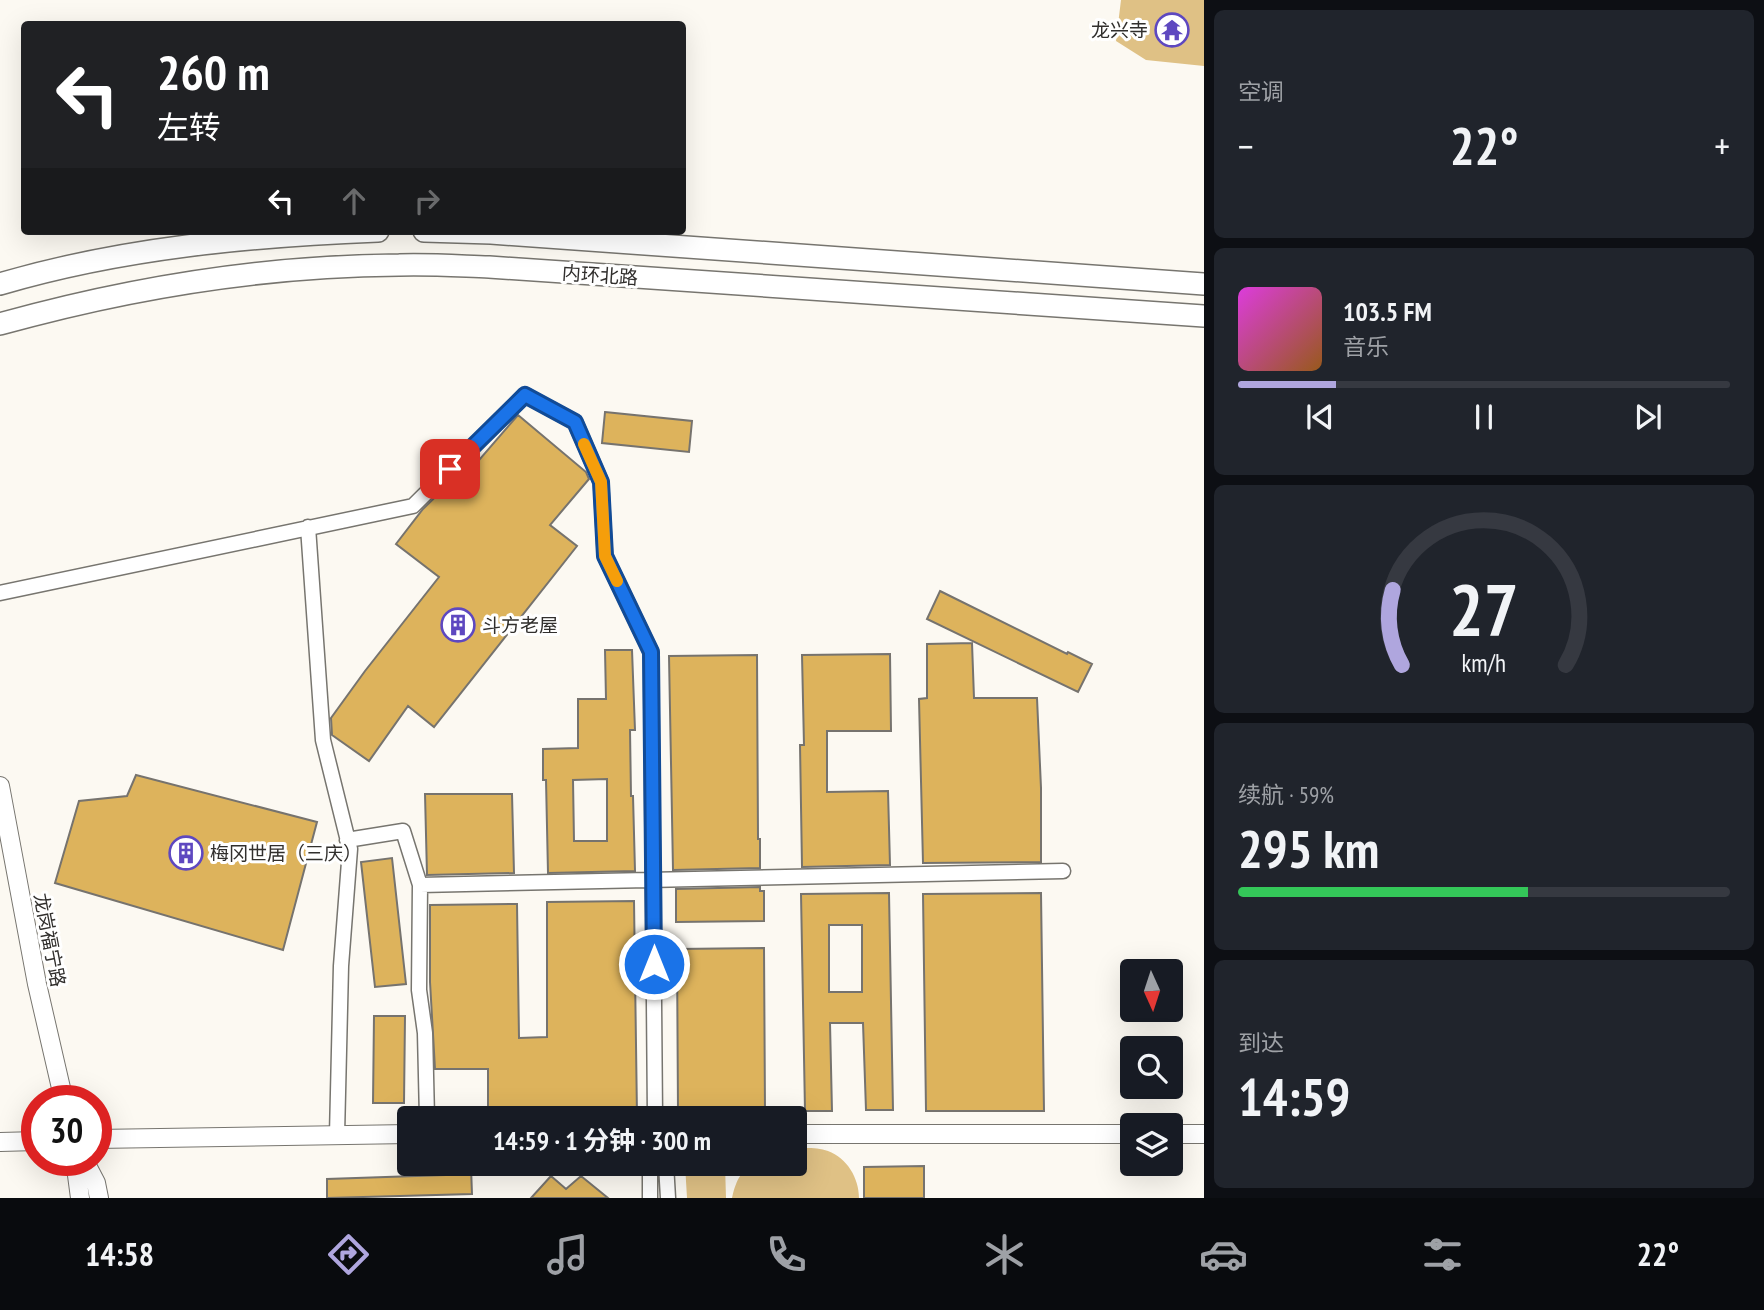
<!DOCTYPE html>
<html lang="zh">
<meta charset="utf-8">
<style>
:root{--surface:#171b24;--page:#20242c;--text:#f1f3f6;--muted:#9ea1a6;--line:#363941;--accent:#afa6de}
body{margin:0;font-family:"PT Sans Narrow","Noto Sans SC",sans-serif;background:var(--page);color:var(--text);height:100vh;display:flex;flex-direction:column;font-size:26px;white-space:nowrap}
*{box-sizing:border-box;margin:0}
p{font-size:23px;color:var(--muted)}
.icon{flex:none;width:38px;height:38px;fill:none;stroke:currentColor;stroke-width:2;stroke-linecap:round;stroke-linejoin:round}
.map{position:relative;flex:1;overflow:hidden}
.sheet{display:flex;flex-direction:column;gap:10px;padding:10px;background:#0d0f14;width:560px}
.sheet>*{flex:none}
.guide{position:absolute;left:21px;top:21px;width:665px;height:214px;border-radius:7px;box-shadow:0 7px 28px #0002;background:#202124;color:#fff;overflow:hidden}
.needle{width:46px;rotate:177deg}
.tools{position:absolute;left:1120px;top:959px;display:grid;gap:14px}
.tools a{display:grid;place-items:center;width:63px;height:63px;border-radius:7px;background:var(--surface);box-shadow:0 7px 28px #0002;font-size:35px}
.speed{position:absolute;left:21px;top:1085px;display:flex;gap:14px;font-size:35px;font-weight:700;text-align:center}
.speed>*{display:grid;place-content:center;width:91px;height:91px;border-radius:50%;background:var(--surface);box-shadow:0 7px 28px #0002;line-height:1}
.speed .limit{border:10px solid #d22;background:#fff;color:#111}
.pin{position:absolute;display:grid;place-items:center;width:60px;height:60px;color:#fff;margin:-30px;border-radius:14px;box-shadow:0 4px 10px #0006}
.me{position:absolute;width:77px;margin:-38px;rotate:0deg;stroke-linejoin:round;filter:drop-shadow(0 0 5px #0008)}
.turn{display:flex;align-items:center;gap:24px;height:147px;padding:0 21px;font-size:32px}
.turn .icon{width:91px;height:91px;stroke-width:2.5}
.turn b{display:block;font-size:49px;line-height:60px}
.lanes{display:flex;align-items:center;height:66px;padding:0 21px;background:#0003;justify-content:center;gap:35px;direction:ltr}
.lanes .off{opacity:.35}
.big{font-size:52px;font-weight:700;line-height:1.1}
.sheet .tile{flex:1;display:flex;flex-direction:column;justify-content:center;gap:10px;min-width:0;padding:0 24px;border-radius:10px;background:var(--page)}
.sheet .dial{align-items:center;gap:0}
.dial svg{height:182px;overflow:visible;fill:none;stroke:var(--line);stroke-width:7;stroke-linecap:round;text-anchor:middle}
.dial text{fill:var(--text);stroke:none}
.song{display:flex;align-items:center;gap:21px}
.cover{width:84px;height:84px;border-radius:10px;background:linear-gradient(135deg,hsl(300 70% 55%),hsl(30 70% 35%))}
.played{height:7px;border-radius:4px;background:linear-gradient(90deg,var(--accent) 20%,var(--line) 20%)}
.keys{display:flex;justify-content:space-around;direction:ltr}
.heat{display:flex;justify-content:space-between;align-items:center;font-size:38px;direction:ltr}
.charge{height:10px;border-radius:5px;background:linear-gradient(90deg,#34c759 59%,var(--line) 0)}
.trip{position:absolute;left:397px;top:1106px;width:410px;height:70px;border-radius:7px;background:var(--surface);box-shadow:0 7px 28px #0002;font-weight:700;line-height:70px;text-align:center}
.tabs{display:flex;height:112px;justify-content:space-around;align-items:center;background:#090b0e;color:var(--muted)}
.tabs .icon{width:49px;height:49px}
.tabs .on{color:var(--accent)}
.tabs b{font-size:32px;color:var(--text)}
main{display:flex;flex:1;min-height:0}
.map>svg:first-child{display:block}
</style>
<main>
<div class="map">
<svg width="1204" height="1198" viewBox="0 0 1204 1198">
<rect width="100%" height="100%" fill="#fcf9f2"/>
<path fill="#dfc185" d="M1121 0H1204V66L1146 60 1116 41Z
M795 1148C804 1148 818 1147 828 1151 847 1158 859 1178 859 1198H732C741 1157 759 1164 794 1164Z
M685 1164H725L726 1198H687Z"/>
<path fill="#ddb35c" stroke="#76736e" stroke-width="2" fill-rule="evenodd" d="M605 412 692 421 689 452 602 443Z
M518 415 586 472 589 479 550 525 577 546 434 727 408 706 369 761 332 735 331 718 365 671 439 577 396 544 423 509 470 463 474 466Z
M940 591 1067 654 1068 652 1092 664 1078 692 927 619Z
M972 643 974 698H1037L1041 788V862L923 863 919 699 927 698V644Z
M605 650H632L635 730H630L631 796H633L635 871 548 873 546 780H543V749L578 748V699H606ZM607 779V841H574L573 780Z
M890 654 891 731H827V792L888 791 890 865 802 867 800 745H804L802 655Z
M757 655 758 839H760V868L673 870 669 656Z
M136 775 317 822 283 950 55 883 79 801 127 796Z
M425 794H512L514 873 427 875Z
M392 858 406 984 375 987 361 862Z
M760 887V891H764V921L676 922V889Z
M889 893 893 1110H866L863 1023H830L832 1111H805L801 894ZM829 925H862V992H829Z
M1041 893 1044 1111H926L923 894Z
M634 901 637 1116 488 1117V1069H435L430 982V905L517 904 519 1038 547 1037V902Z
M764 948 765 1112H678L677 949Z
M374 1016H405L404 1103H373Z
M924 1166V1198H864V1167Z
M445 1167H471L472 1194 327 1198V1179L445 1175Z
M551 1176 566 1189 581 1176 608 1198H531Z"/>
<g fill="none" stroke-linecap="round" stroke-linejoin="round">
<defs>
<path id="minor" d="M308 527 323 740 350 849 341 966 337 1135
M0 593 413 506 525 395 575 422 601 482 605 556 651 652 655 1118
M347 840 403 831 420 885 419 990 425 1033 427 1118
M420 885 1063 871
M650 1164V1198
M666 1164 668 1198"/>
<path id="tertiary" d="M0 786 37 984 64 1101
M794 1134H1132
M1171 1134H1204
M96 1139 410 1134
M0 1142 37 1141
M75 1160 80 1198
M84 1160 96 1183 99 1198"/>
<path id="secondary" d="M424 231 491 233 1204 284
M0 284C122 248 251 236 378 231
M0 324C129 288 265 266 399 265 429 264 459 266 489 267L1204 316"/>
</defs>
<use href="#minor" stroke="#77756f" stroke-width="17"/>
<use href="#tertiary" stroke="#77756f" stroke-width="20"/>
<use href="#secondary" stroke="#77756f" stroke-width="24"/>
<use href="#minor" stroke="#fff" stroke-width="14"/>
<use href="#tertiary" stroke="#fff" stroke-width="18"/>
<use href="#secondary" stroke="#fff" stroke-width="21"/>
</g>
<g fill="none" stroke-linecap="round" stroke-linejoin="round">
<defs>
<path id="route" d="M450 469 525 395 575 422 601 482 605 556 651 652 654 964"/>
</defs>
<use href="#route" stroke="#114b97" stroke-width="18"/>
<use href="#route" stroke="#1a73e8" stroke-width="12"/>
<path stroke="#f59e0b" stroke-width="12" d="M584 444 601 482 605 556 617 581"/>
</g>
<defs>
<symbol id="temple-ring" viewBox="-11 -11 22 22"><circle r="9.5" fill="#fff" stroke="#5e48c0" stroke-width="1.5"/><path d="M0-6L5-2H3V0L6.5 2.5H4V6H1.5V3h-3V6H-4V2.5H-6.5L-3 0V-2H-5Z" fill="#5e48c0"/></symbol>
<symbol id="building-ring" viewBox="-11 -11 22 22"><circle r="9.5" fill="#fff" stroke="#5e48c0" stroke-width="1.5"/><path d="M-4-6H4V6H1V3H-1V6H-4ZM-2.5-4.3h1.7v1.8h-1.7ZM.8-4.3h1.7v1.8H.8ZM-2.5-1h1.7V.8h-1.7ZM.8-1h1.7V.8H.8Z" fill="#5e48c0"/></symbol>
</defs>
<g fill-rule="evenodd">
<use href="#temple-ring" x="1153" y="11" width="38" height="38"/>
<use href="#building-ring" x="439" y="606" width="38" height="38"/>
<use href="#building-ring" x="167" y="834" width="38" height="38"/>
</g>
<g text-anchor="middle" stroke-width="6" stroke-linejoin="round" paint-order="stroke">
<g font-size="19" fill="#312f2d" stroke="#fff" text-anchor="start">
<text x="1148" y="37" text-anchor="end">龙兴寺</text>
<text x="482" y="632">斗方老屋</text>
<text x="210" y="860">梅冈世居（三庆）</text>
</g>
<g font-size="19" fill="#312f2d" stroke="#fff">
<text transform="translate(600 275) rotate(4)" y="7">内环北路</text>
<text transform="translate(50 940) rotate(79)" y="7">龙岗福宁路</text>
</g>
</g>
</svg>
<div class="tools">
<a><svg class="needle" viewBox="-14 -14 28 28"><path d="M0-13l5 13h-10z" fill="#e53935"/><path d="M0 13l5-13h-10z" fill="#9ea1a6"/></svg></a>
<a><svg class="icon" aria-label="search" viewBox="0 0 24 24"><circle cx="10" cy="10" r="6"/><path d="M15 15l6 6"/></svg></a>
<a><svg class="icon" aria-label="layers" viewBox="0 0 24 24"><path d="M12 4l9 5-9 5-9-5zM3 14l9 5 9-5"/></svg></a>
</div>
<div class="speed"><div class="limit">30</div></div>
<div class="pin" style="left:450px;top:469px;background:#d93025"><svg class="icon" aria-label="arrive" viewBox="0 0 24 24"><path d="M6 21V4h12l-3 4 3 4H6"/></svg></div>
<svg class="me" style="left:654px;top:964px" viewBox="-20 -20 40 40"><circle r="17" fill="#1a73e8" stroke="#fff" stroke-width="3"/><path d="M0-11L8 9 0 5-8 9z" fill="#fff"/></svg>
<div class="trip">14:59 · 1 分钟 · 300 m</div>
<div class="guide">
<div class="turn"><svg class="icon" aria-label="left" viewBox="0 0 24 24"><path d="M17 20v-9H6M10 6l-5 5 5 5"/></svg><div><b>260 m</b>左转</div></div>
<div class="lanes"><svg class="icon" aria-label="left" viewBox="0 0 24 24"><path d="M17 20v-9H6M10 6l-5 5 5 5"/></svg><svg class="icon off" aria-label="ahead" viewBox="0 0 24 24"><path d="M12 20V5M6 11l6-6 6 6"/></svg><svg class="icon off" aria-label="right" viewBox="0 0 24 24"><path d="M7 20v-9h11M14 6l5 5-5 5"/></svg></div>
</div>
</div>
<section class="sheet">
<div class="tile"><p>空调</p>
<div class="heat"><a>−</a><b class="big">22°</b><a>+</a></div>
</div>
<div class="tile">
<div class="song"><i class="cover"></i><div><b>103.5 FM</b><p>音乐</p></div></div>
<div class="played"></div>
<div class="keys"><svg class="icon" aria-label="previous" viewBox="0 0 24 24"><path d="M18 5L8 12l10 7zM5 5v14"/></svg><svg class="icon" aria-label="pause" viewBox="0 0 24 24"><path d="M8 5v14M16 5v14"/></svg><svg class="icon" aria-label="next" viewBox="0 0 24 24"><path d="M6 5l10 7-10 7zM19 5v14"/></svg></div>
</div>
<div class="tile dial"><svg viewBox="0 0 100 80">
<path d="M14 69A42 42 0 1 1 86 69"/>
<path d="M14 69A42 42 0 0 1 10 36" stroke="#afa6de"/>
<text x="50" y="56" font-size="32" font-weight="700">27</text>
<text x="50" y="72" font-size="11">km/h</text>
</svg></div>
<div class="tile"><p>续航 · 59%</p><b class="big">295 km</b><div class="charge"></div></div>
<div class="tile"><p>到达</p><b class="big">14:59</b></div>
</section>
</main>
<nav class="tabs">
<b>14:58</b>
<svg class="icon on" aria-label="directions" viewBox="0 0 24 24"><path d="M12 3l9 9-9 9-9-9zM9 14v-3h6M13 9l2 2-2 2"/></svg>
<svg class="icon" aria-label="music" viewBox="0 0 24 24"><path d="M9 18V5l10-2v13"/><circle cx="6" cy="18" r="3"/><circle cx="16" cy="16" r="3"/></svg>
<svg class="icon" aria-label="phone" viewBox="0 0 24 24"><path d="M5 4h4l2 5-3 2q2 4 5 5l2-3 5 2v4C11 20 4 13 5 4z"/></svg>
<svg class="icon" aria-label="climate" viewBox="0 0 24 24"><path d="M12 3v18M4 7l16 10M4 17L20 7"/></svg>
<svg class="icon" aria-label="car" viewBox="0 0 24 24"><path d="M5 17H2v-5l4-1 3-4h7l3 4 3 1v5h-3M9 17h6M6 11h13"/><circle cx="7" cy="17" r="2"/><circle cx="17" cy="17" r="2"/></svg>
<svg class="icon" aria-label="filters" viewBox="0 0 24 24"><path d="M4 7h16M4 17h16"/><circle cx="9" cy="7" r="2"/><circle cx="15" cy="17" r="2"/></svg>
<b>22°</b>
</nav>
